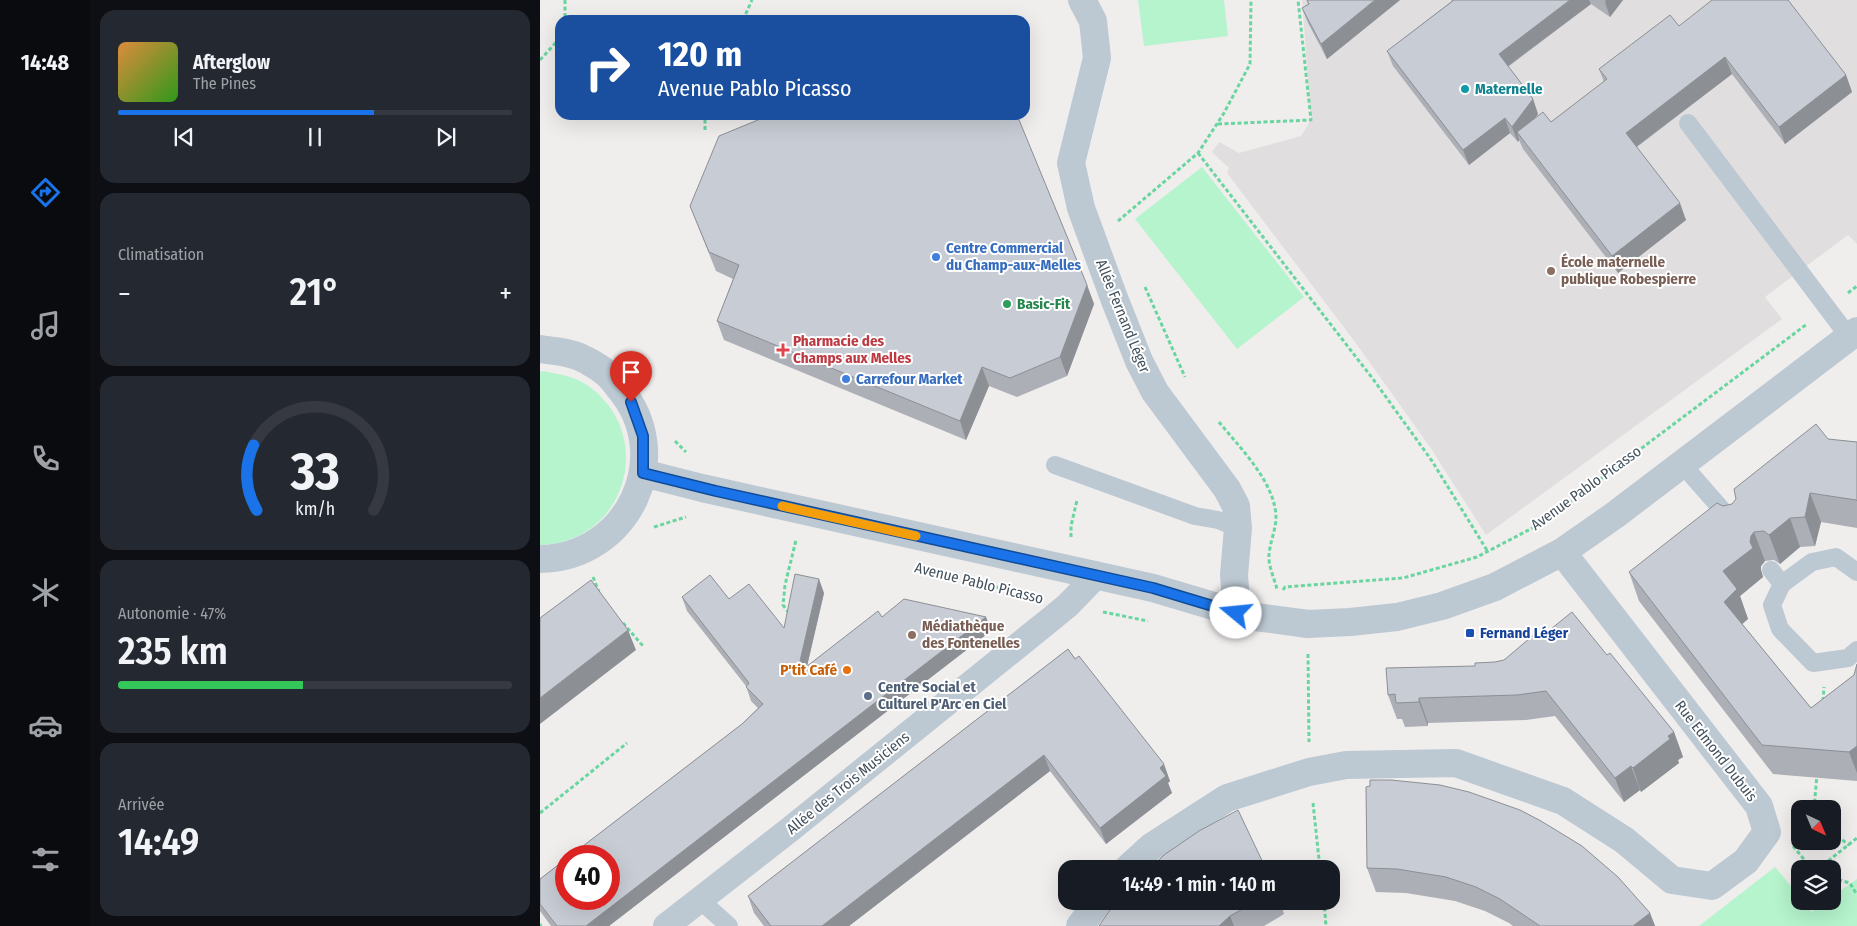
<!DOCTYPE html>
<html lang="fr">
<meta charset="utf-8">
<style>
:root{--surface:#171b24;--page:#242831;--text:#f1f3f6;--muted:#9ea1a6;--line:#363941;--accent:#1a73e8}
body{margin:0;font-family:"Fira Sans Condensed",sans-serif;background:var(--page);color:var(--text);height:100vh;display:flex;flex-direction:column;font-size:19px;white-space:nowrap}
*{box-sizing:border-box;margin:0}
p{font-size:16px;color:var(--muted)}
.icon{flex:none;width:28px;height:28px;fill:none;stroke:currentColor;stroke-width:2;stroke-linecap:round;stroke-linejoin:round}
.map{position:relative;flex:1;overflow:hidden}
.details{display:flex;flex-direction:column;gap:10px;padding:10px;background:#0d0f14;width:450px}
.details>*{flex:none}
.banner{position:absolute;left:15px;top:15px;width:475px;height:105px;border-radius:15px;box-shadow:0 5px 20px #0002;background:#1a4fa0;color:#fff;overflow:hidden}
.needle{width:32px;rotate:136deg}
.tools{position:absolute;left:1251px;top:800px;display:grid;gap:10px}
.tools a{display:grid;place-items:center;width:50px;height:50px;border-radius:10px;background:var(--surface);box-shadow:0 5px 20px #0002;font-size:25px}
.speed{position:absolute;left:15px;top:845px;display:flex;gap:10px;font-size:25px;font-weight:700;text-align:center}
.speed>*{display:grid;place-content:center;width:65px;height:65px;border-radius:50%;background:var(--surface);box-shadow:0 5px 20px #0002;line-height:1}
.speed .limit{border:8px solid #d22;background:#fff;color:#111}
.pin{position:absolute;display:grid;place-items:center;width:42px;height:42px;color:#fff;margin:-51px -21px;border-radius:50% 50% 50% 0;rotate:-45deg;box-shadow:0 0 5px #0007}
.pin .icon{rotate:45deg}
.me{position:absolute;width:55px;margin:-28px;rotate:287deg;stroke-linejoin:round;filter:drop-shadow(0 0 4px #0008)}
.turn{display:flex;align-items:center;gap:18px;height:105px;padding:0 20px;font-size:22px}
.turn .icon{width:65px;height:65px;stroke-width:2.5}
.turn b{display:block;font-size:35px;line-height:42px}
.big{font-size:38px;font-weight:600;line-height:1.1}
.details .widget{flex:1;display:flex;flex-direction:column;justify-content:center;gap:8px;min-width:0;padding:0 18px;border-radius:15px;background:var(--page)}
.details .dial{align-items:center;gap:0}
.dial svg{height:130px;overflow:visible;fill:none;stroke:var(--line);stroke-width:7;stroke-linecap:round;text-anchor:middle}
.dial text{fill:var(--text);stroke:none}
.song{display:flex;align-items:center;gap:15px}
.cover{width:60px;height:60px;border-radius:8px;background:linear-gradient(135deg,hsl(30 70% 55%),hsl(110 70% 35%))}
.played{height:5px;border-radius:2px;background:linear-gradient(90deg,var(--accent) 65%,var(--line) 65%)}
.keys{display:flex;justify-content:space-around;direction:ltr}
.heat{display:flex;justify-content:space-between;align-items:center;font-size:28px;direction:ltr}
.charge{height:8px;border-radius:4px;background:linear-gradient(90deg,#34c759 47%,var(--line) 0)}
.trip{position:absolute;left:518px;top:860px;width:282px;height:50px;border-radius:15px;background:var(--surface);box-shadow:0 5px 20px #0002;font-weight:600;line-height:50px;text-align:center}
main{display:flex;flex:1;min-height:0}
.menu{display:flex;flex-direction:column;width:90px;justify-content:space-around;align-items:center;background:#090b0e;color:var(--muted)}
.menu .icon{width:35px;height:35px}
.menu .selected{color:var(--accent)}
.menu b{font-size:22px;color:var(--text)}
.map>svg:first-child{display:block}
</style>
<main>
<nav class="menu">
<b>14:48</b>
<svg class="icon selected" aria-label="directions" viewBox="0 0 24 24"><path d="M12 3l9 9-9 9-9-9zM9 14v-3h6M13 9l2 2-2 2"/></svg>
<svg class="icon" aria-label="music" viewBox="0 0 24 24"><path d="M9 18V5l10-2v13"/><circle cx="6" cy="18" r="3"/><circle cx="16" cy="16" r="3"/></svg>
<svg class="icon" aria-label="phone" viewBox="0 0 24 24"><path d="M5 4h4l2 5-3 2q2 4 5 5l2-3 5 2v4C11 20 4 13 5 4z"/></svg>
<svg class="icon" aria-label="climate" viewBox="0 0 24 24"><path d="M12 3v18M4 7l16 10M4 17L20 7"/></svg>
<svg class="icon" aria-label="car" viewBox="0 0 24 24"><path d="M5 17H2v-5l4-1 3-4h7l3 4 3 1v5h-3M9 17h6M6 11h13"/><circle cx="7" cy="17" r="2"/><circle cx="17" cy="17" r="2"/></svg>
<svg class="icon" aria-label="filters" viewBox="0 0 24 24"><path d="M4 7h16M4 17h16"/><circle cx="9" cy="7" r="2"/><circle cx="15" cy="17" r="2"/></svg>
</nav>
<section class="details">
<div class="widget">
<div class="song"><i class="cover"></i><div><b>Afterglow</b><p>The Pines</p></div></div>
<div class="played"></div>
<div class="keys"><svg class="icon" aria-label="previous" viewBox="0 0 24 24"><path d="M18 5L8 12l10 7zM5 5v14"/></svg><svg class="icon" aria-label="pause" viewBox="0 0 24 24"><path d="M8 5v14M16 5v14"/></svg><svg class="icon" aria-label="next" viewBox="0 0 24 24"><path d="M6 5l10 7-10 7zM19 5v14"/></svg></div>
</div>
<div class="widget"><p>Climatisation</p>
<div class="heat"><a>−</a><b class="big">21°</b><a>+</a></div>
</div>
<div class="widget dial"><svg viewBox="0 0 100 80">
<path d="M14 69A42 42 0 1 1 86 69"/>
<path d="M14 69A42 42 0 0 1 12 29" stroke="#1a73e8"/>
<text x="50" y="56" font-size="32" font-weight="700">33</text>
<text x="50" y="72" font-size="11">km/h</text>
</svg></div>
<div class="widget"><p>Autonomie · 47%</p><b class="big">235 km</b><div class="charge"></div></div>
<div class="widget"><p>Arrivée</p><b class="big">14:49</b></div>
</section>
<div class="map">
<svg width="1317" height="926" viewBox="0 0 1317 926">
<rect width="100%" height="100%" fill="#f0eded"/>
<path fill="#e1dedf" d="M762 0H1317V244L1308 235 1225 297 1242 319 946 535 890 447 815 342 687 173 689 168 672 152 679 142 699 153 761 136 771 120Z"/>
<path fill="#b5f4cd" d="M598 0H684L688 36 604 46Z
M662 167 764 297 697 349 595 219Z
M3 371C18 374 34 376 47 385 118 434 86 543 0 545V372Z
M1235 867 1260 897V901H1263L1272 912 1286 901H1292L1293 896 1317 879V926H1159Z"/>
<g fill="none" stroke-linecap="round" stroke-linejoin="round">
<path stroke="#69d69f" stroke-width="3" stroke-dasharray="4 2.5" stroke-linecap="butt" d="M25 0V20
M203 20 212 0
M0 60 20 38
M678 124 771 120 758 0
M165 130V115
M658 153 833 379 892 461 948 552
M578 221 658 153 684 113 710 64 711 0
M605 287 645 377
M1308 293 1317 286
M679 422C700 448 735 482 736 517 736 529 730 542 729 555 728 565 734 578 737 589
M135 441 146 452
M114 527 146 517
M531 537V526L537 500
M53 577 59 592
M456 587 491 596
M743 590 745 587 863 578 937 557 1002 523 1267 324
M563 612 608 621
M249 613 243 605 245 585 256 540
M83 623 103 646
M768 654 769 742
M1283 701 1284 687
M773 803 780 869
M1274 809 1277 774
M0 813 87 743
M1292 832 1309 845
M1253 846 1272 869
M1278 869 1317 838
M1292 878 1310 883 1317 895
M784 901 786 926
M0 924 1 926"/>
<path stroke="#bcc8d2" stroke-width="18" d="M1148 123 1309 337
M1142 464 1191 520
M515 465 655 516 678 520 698 528
M1231 570 1242 584
M1317 572 1296 557 1272 562 1242 584 1232 605 1240 629 1273 663 1308 658 1317 650
M160 900 189 926"/>
<path stroke="#bcc8d2" stroke-width="26" d="M126 926 248 831 511 619 528 605 556 576"/>
<path stroke="#bcc8d2" stroke-width="28" d="M542 0 553 21 557 58 531 163 541 208 574 298 599 361 615 392 687 489 696 506 698 528 694 575 697 613
M587 869 611 847 687 798 769 772 806 765 916 763 1023 801 1084 840 1132 880 1172 886 1206 861 1227 832 1219 806 1022 552
M540 926 559 901"/>
<path stroke="#bcc8d2" stroke-width="28" d="M0 349C11 351 23 351 34 355 42 357 61 368 67 374 72 378 76 384 79 388 137 456 88 558 0 559
M103 473 162 488 613 588 697 613 715 617 768 624 810 622 857 617 902 606 955 587 1022 552 1075 515 1317 331"/>
</g>
<path fill="#acafb6" d="M767 0H860L787 59 768 23 762 8 768 5Z
M911 0H1083L1070 17 1051 4 968 67 993 99 998 114 996 117 1011 122 1064 82 1059 69 1139 26 1306 75 1312 92 1245 144 1192 74 1097 147 1146 220 1078 273 983 149 979 140 978 142 970 133 929 165 853 66 847 51 912 1Z
M150 206 547 285 554 304 527 376 477 397 449 386 426 440 184 340 177 321 193 279 176 271Z
M1288 439 1317 442V528L1281 522 1275 546 1260 547 1240 564 1234 560 1225 561 1221 566V570L1223 577 1200 596 1208 619 1202 624 1271 708 1314 675 1317 664V781L1233 774 1099 601 1089 572 1183 506 1192 504Z
M284 593 267 666 342 617H446L451 631 69 926H11L0 911V879L202 724 218 708 211 701 206 686 147 611 142 597 189 599 244 628Z
M1001 637 1134 732 1143 757 1138 760 1139 763 1101 792 1100 790 1084 802 1015 716 986 720 888 723V726L865 727 862 719H857L848 695 935 666 964 660Z
M528 649 630 781 628 783 632 793 566 844 510 771 309 926H224L214 913 208 896Z
M980 810 1110 913 1115 926H973L969 923 945 911 915 901 866 893 836 892 827 868Z
M578 901H740L744 914 724 926H559Z"/>
<path fill="#8c8f94" d="M835 0H860L787 59 781 44Z
M1030 0H1049L1051 4 964 69 959 54Z
M1066 0H1083L1070 17 1065 2Z
M1185 57 1192 74 1092 150 1086 133Z
M1306 75 1312 92 1245 144 1239 127Z
M993 99 998 114 981 138 977 132 979 140 978 142 972 127Z
M965 118 970 133 929 165 923 150Z
M1140 203 1146 220 1078 273 1072 256Z
M547 285 554 304 527 376 520 357Z
M442 367 449 386 426 440 420 421Z
M1270 493 1281 522 1275 546 1265 517Z
M1250 518 1260 547 1240 564 1229 535Z
M1214 532 1225 561 1221 566V570L1223 577 1200 596 1208 619 1194 631 1184 602 1183 571 1210 542 1211 536Z
M279 579 284 593 262 688 257 674Z
M446 617 451 631 69 926H46Z
M88 630 96 650 0 724V698Z
M879 698 888 723V726L879 702Z
M1134 732 1143 757 1138 760 1139 763 1101 792 1093 768 1128 736Z
M1317 746V773L1309 752Z
M504 755 510 771 309 926H282Z
M624 764 630 781 628 783 632 793 566 844 560 828Z
M1091 766 1100 790 1084 802 1075 778Z
M1110 913 1115 926H1093Z
M690 916 694 926H679Z"/>
<path fill="#c8ccd4" stroke="#8c8f94" d="M767 0H835L781 44 762 8 769 4Z
M914 0H1030L959 54 993 99 972 127 965 118 923 150 847 51Z
M1172 0H1248L1306 75 1239 127 1185 57 1086 133 1140 203 1072 256 977 132 1003 112 1011 122 1067 79 1059 69 1130 15 1139 26Z
M230 115H477L547 285 520 357 470 378 442 367 420 421 177 321 199 265 169 252 150 206 179 136Z
M1276 424 1288 439 1317 442V501L1316 500 1270 493 1265 517 1250 518 1229 535 1224 531 1214 532 1211 536 1210 542 1213 548 1183 571 1197 589 1184 602 1271 708 1314 675 1317 664V746L1309 752 1222 745 1089 572 1177 503 1183 506 1192 504 1196 499 1194 489Z
M255 574 279 579 257 674 338 611 342 617 364 599 446 617 46 926H17L0 904V879L26 859V899H69V856H30L202 724 223 704 206 687 209 683 142 597 170 575 189 599 209 584 244 628Z
M51 580 88 630 0 698V618Z
M1032 612 1067 655 1070 653 1134 732 1128 736 1130 739 1093 768 1091 766 1075 778 1006 691 977 695 879 698V702L856 703 855 694 848 695 846 668 935 666V663L955 662 964 660 996 633 1001 637Z
M528 649 535 659 539 656 624 764 620 768 626 776 560 828 504 755 282 926H231L208 896Z
M830 780H851L900 785 929 792 980 810 1001 821 1042 846 1078 877 1110 913 1093 926H1000L960 899 936 887 906 877 857 869 827 868 826 787 830 786Z
M698 810 726 869H610L624 855 659 831Z
M578 901H717L690 916 679 926H559L570 910Z"/>
<g fill="none" stroke-linecap="round" stroke-linejoin="round">
<defs>
<path id="route" d="M91 402 103 436V473L176 491 613 588 696 613"/>
</defs>
<use href="#route" stroke="#114b97" stroke-width="12"/>
<use href="#route" stroke="#1a73e8" stroke-width="9"/>
<path stroke="#f59e0b" stroke-width="9" d="M242 506 376 536"/>
</g>
<circle fill="#0f9aa8" stroke="#fff" stroke-width="2" cx="925" cy="89" r="5"/>
<g fill="#3f7fe0" stroke="#fff" stroke-width="2">
<circle cx="396" cy="257" r="5"/>
<circle cx="306" cy="379" r="5"/>
</g>
<g fill="#8d6e63" stroke="#fff" stroke-width="2">
<circle cx="1011" cy="271" r="5"/>
<circle cx="372" cy="635" r="5"/>
</g>
<circle fill="#2e9e5b" stroke="#fff" stroke-width="2" cx="467" cy="304" r="5"/>
<path fill="#e0444e" stroke="#fff" stroke-width="2" d="M240.5 342.5h5v5h5v5h-5v5h-5v-5h-5v-5h5z"/>
<rect fill="#1a4fb4" stroke="#fff" stroke-width="2" x="925" y="628" width="10" height="10" rx="2.5"/>
<circle fill="#e8710a" stroke="#fff" stroke-width="2" cx="307" cy="670" r="5"/>
<circle fill="#5c6f8a" stroke="#fff" stroke-width="2" cx="328" cy="696" r="5"/>
<g text-anchor="middle" stroke-width="4" stroke-linejoin="round" paint-order="stroke">
<g font-size="15" font-weight="bold" fill="#0d838f" stroke="#fff" text-anchor="start">
<text x="935" y="94">Maternelle</text>
</g>
<g font-size="15" font-weight="bold" fill="#366cbe" stroke="#fff" text-anchor="start">
<text x="406" y="253">Centre Commercial<tspan x="406" dy="17">du Champ-aux-Melles</tspan></text>
<text x="316" y="384">Carrefour Market</text>
</g>
<g font-size="15" font-weight="bold" fill="#785e54" stroke="#fff" text-anchor="start">
<text x="1021" y="267">École maternelle<tspan x="1021" dy="17">publique Robespierre</tspan></text>
<text x="382" y="631">Médiathèque<tspan x="382" dy="17">des Fontenelles</tspan></text>
</g>
<g font-size="15" font-weight="bold" fill="#27864d" stroke="#fff" text-anchor="start">
<text x="477" y="309">Basic-Fit</text>
</g>
<g font-size="15" fill="#43515d" stroke="#fff">
<text transform="translate(583 316) rotate(68)" y="5">Allée Fernand Léger</text>
<text transform="translate(1046 488) rotate(-36)" y="5">Avenue Pablo Picasso</text>
<text transform="translate(439 583) rotate(14)" y="5">Avenue Pablo Picasso</text>
<text transform="translate(1176 751) rotate(52)" y="5">Rue Edmond Dubuis</text>
<text transform="translate(308 783) rotate(-39)" y="5">Allée des Trois Musiciens</text>
</g>
<g font-size="15" font-weight="bold" fill="#be3a42" stroke="#fff" text-anchor="start">
<text x="253" y="346">Pharmacie des<tspan x="253" dy="17">Champs aux Melles</tspan></text>
</g>
<g font-size="15" font-weight="bold" fill="#164399" stroke="#fff" text-anchor="start">
<text x="940" y="638">Fernand Léger</text>
</g>
<g font-size="15" font-weight="bold" fill="#c56008" stroke="#fff" text-anchor="end">
<text x="297" y="675">P'tit Café</text>
</g>
<g font-size="15" font-weight="bold" fill="#4e5e75" stroke="#fff" text-anchor="start">
<text x="338" y="692">Centre Social et<tspan x="338" dy="17">Culturel P'Arc en Ciel</tspan></text>
</g>
</g>
</svg>
<div class="tools">
<a><svg class="needle" viewBox="-14 -14 28 28"><path d="M0-13l5 13h-10z" fill="#e53935"/><path d="M0 13l5-13h-10z" fill="#9ea1a6"/></svg></a>
<a><svg class="icon" aria-label="layers" viewBox="0 0 24 24"><path d="M12 4l9 5-9 5-9-5zM3 14l9 5 9-5"/></svg></a>
</div>
<div class="speed"><div class="limit">40</div></div>
<div class="pin" style="left:91px;top:402px;background:#d93025"><svg class="icon" aria-label="arrive" viewBox="0 0 24 24"><path d="M6 21V4h12l-3 4 3 4H6"/></svg></div>
<svg class="me" style="left:696px;top:613px" viewBox="-20 -20 40 40"><circle r="19" fill="#fff"/><path d="M0-13L10 11 0 6-10 11z" fill="#1a73e8"/></svg>
<div class="trip">14:49 · 1 min · 140 m</div>
<div class="banner">
<div class="turn"><svg class="icon" aria-label="right" viewBox="0 0 24 24"><path d="M7 20v-9h11M14 6l5 5-5 5"/></svg><div><b>120 m</b>Avenue Pablo Picasso</div></div>
</div>
</div>
</main>
